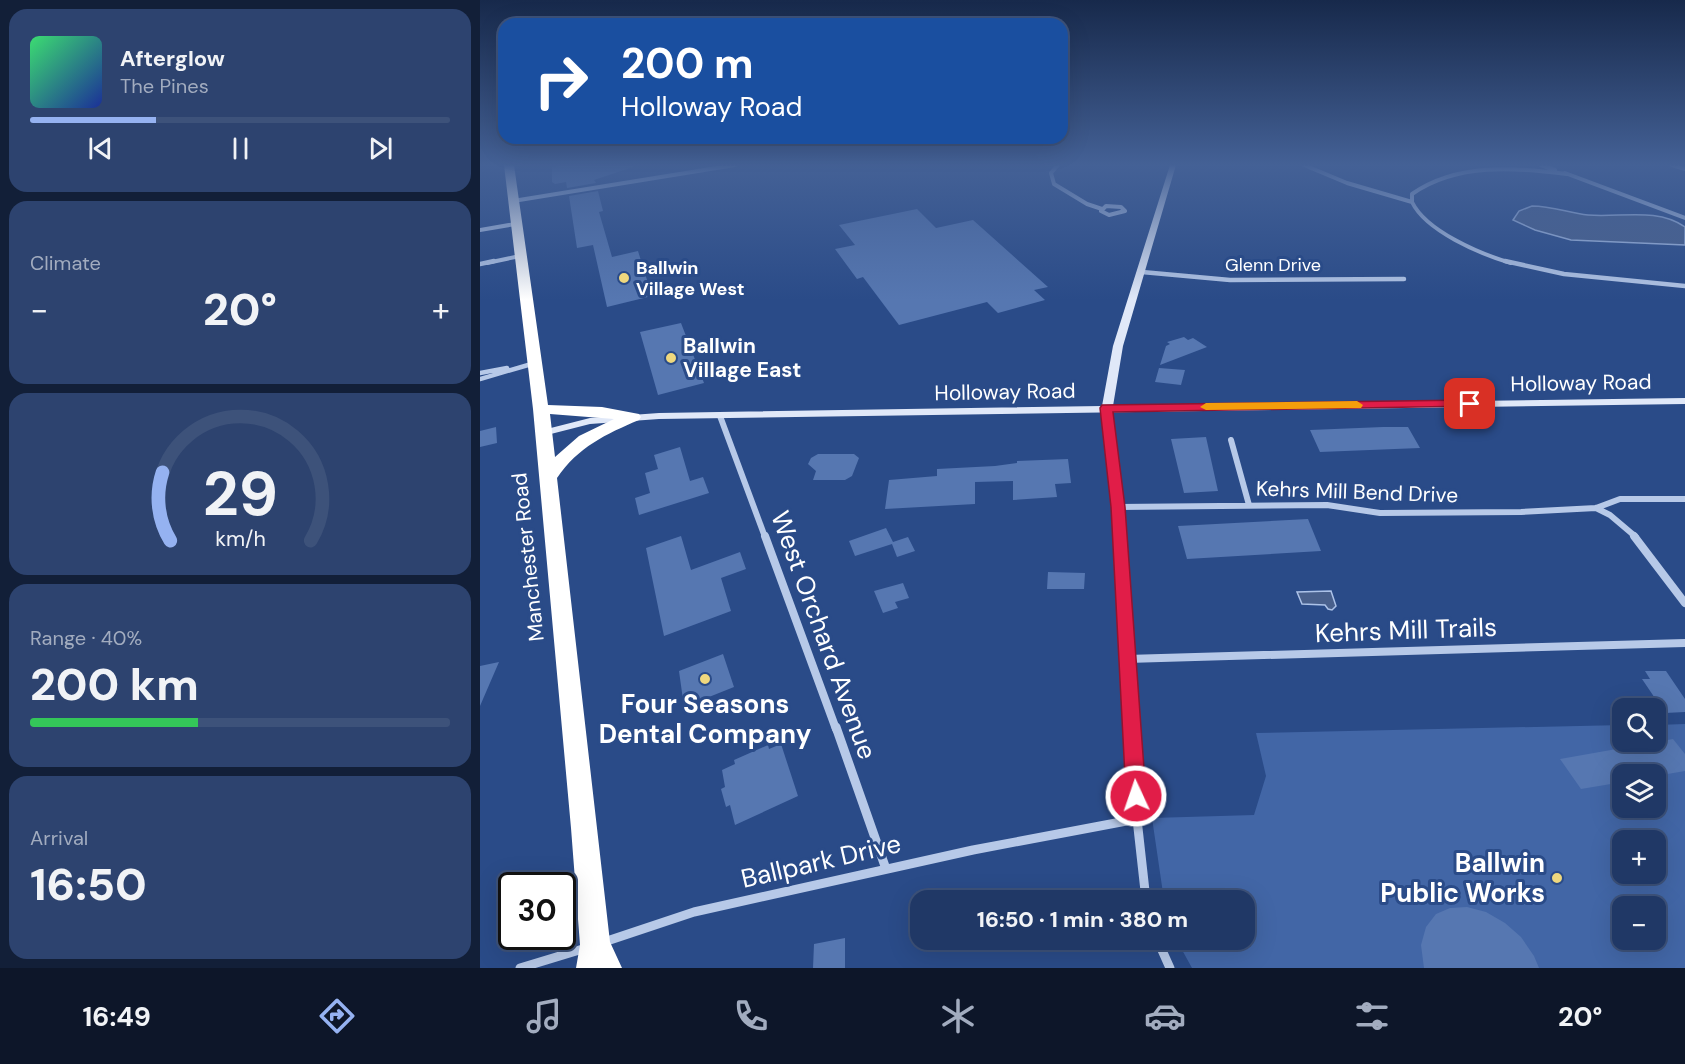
<!DOCTYPE html>
<meta charset="utf-8">
<style>
:root{--surface:#203866;--page:#2d436f;--text:#f1f3f6;--muted:#a2acbf;--line:#3d527a;--accent:#95b2f1}
body{margin:0;font-family:"DM Sans",sans-serif;background:var(--page);color:var(--text);height:100vh;display:flex;flex-direction:column;font-size:22px;white-space:nowrap}
*{box-sizing:border-box;margin:0}
p{font-size:20px;color:var(--muted)}
.icon{flex:none;width:33px;height:33px;fill:none;stroke:currentColor;stroke-width:2;stroke-linecap:round;stroke-linejoin:round}
.map{position:relative;flex:1;overflow:hidden}
.details{display:flex;flex-direction:column;gap:9px;padding:9px;background:#121f38;width:480px}
.details>*{flex:none}
.guide{position:absolute;left:18px;top:18px;width:570px;height:126px;border-radius:18px;box-shadow:0 6px 24px #0002,0 0 0 2px var(--line);background:#1a4fa0;color:#fff;overflow:hidden}
.fabs{position:absolute;left:1132px;top:698px;display:grid;gap:12px}
.fabs a{display:grid;place-items:center;width:54px;height:54px;border-radius:12px;background:var(--surface);box-shadow:0 6px 24px #0002,0 0 0 2px var(--line);font-size:30px}
.speed{position:absolute;left:18px;top:872px;display:flex;gap:12px;font-size:30px;font-weight:700;text-align:center}
.speed>*{display:grid;place-content:center;width:78px;height:78px;border-radius:50%;background:var(--surface);box-shadow:0 6px 24px #0002,0 0 0 2px var(--line);line-height:1}
.speed .limit{border:3px solid #111;border-radius:9px;background:#fff;color:#111}
.pin{position:absolute;display:grid;place-items:center;width:51px;height:51px;color:#fff;margin:-26px;border-radius:12px;box-shadow:0 3px 9px #0006}
.me{position:absolute;width:66px;margin:-33px;rotate:357deg;stroke-linejoin:round;filter:drop-shadow(0 0 4px #0008)}
.turn{display:flex;align-items:center;gap:21px;height:126px;padding:0 24px;font-size:27px}
.turn .icon{width:78px;height:78px;stroke-width:2.5}
.turn b{display:block;font-size:42px;line-height:51px}
.big{font-size:45px;font-weight:800;line-height:1.1}
.details .tile{flex:1;display:flex;flex-direction:column;justify-content:center;gap:9px;min-width:0;padding:0 21px;border-radius:18px;background:var(--page)}
.details .dial{align-items:center;gap:0}
.dial svg{height:156px;overflow:visible;fill:none;stroke:var(--line);stroke-width:7;stroke-linecap:round;text-anchor:middle}
.dial text{fill:var(--text);stroke:none}
.song{display:flex;align-items:center;gap:18px}
.cover{width:72px;height:72px;border-radius:9px;background:linear-gradient(135deg,hsl(140 70% 55%),hsl(230 70% 35%))}
.played{height:6px;border-radius:3px;background:linear-gradient(90deg,var(--accent) 30%,var(--line) 30%)}
.keys{display:flex;justify-content:space-around;direction:ltr}
.heat{display:flex;justify-content:space-between;align-items:center;font-size:33px;direction:ltr}
.charge{height:9px;border-radius:4px;background:linear-gradient(90deg,#34c759 40%,var(--line) 0)}
.trip{position:absolute;left:430px;top:890px;width:345px;height:60px;border-radius:18px;background:var(--surface);box-shadow:0 6px 24px #0002,0 0 0 2px var(--line);font-weight:800;line-height:60px;text-align:center}
.menu{display:flex;height:96px;justify-content:space-around;align-items:center;background:#0d1629;color:var(--muted)}
.menu .icon{width:42px;height:42px}
.menu .on{color:var(--accent)}
.menu b{font-size:27px;color:var(--text)}
main{display:flex;flex:1;min-height:0}
.map>svg:first-child{display:block}
</style>
<main>
<section class="details">
<div class="tile">
<div class="song"><i class="cover"></i><div><b>Afterglow</b><p>The Pines</p></div></div>
<div class="played"></div>
<div class="keys"><svg class="icon" aria-label="previous" viewBox="0 0 24 24"><path d="M18 5L8 12l10 7zM5 5v14"/></svg><svg class="icon" aria-label="pause" viewBox="0 0 24 24"><path d="M8 5v14M16 5v14"/></svg><svg class="icon" aria-label="next" viewBox="0 0 24 24"><path d="M6 5l10 7-10 7zM19 5v14"/></svg></div>
</div>
<div class="tile"><p>Climate</p>
<div class="heat"><a>−</a><b class="big">20°</b><a>+</a></div>
</div>
<div class="tile dial"><svg viewBox="0 0 100 80">
<path d="M14 69A42 42 0 1 1 86 69"/>
<path d="M14 69A42 42 0 0 1 10 34" stroke="#95b2f1"/>
<text x="50" y="56" font-size="32" font-weight="700">29</text>
<text x="50" y="72" font-size="11">km/h</text>
</svg></div>
<div class="tile"><p>Range · 40%</p><b class="big">200 km</b><div class="charge"></div></div>
<div class="tile"><p>Arrival</p><b class="big">16:50</b></div>
</section>
<div class="map">
<svg width="1205" height="968" viewBox="0 0 1205 968">
<rect width="100%" height="100%" fill="#2a4b88"/>
<path fill="#4266a6" fill-rule="evenodd" d="M1205 724V968H712L696 939H765V900H684L672 818 774 815 786 776 776 733 1143 725V741H1176V725ZM1143 774H1176V807H1143ZM1143 840H1176V873H1143ZM1143 906H1176V939H1143Z"/>
<path fill="#49608c" stroke="#acc2e8" stroke-width="1.5" d="M1052 206C1072 206 1089 213 1108 215 1139 218 1177 207 1205 227V245L1091 240 1055 230 1033 220 1039 211Z
M851 591 856 606 852 610 848 609 845 605 822 604 817 592Z"/>
<path fill="#5677b1" d="M88 165H153V167L114 180 116 183 87 188 86 182 75 184 72 182V167Z
M118 191 123 211 119 212 132 257 158 251 172 296 127 307 113 245 97 248 89 196Z
M437 209 456 228 493 220 568 287 554 290 565 300 518 313 507 302 419 325 383 277 377 279 355 249 375 245 359 225Z
M201 323 224 383 178 395 160 332Z
M704 337 708 340 713 338 727 347 680 365 686 346 690 344 687 342Z
M679 368 705 370 701 385 675 382Z
M16 427 17 443 0 447V431Z
M903 427H928L940 448 840 452 830 430Z
M726 437 738 491 704 493 691 439Z
M200 447 210 481 223 477 229 493 159 515 155 498 170 493 165 473 178 469 174 455Z
M338 454H374L379 458 372 476 365 480H333L336 471 328 464 331 458Z
M588 459 591 483 575 484 577 497 533 500V481L495 482V504L405 509 409 480 457 476V469L515 466 537 463V461Z
M828 519 841 551 707 559 698 526Z
M406 528 413 542 428 537 435 551 417 557 412 544 375 556 369 541Z
M201 536 211 570 260 552 266 569 241 578 251 611 184 636 166 548Z
M568 572 605 573 604 589H567Z
M423 583 429 598 415 602 418 608 403 613 394 591Z
M243 654 254 687 204 707 199 671Z
M19 662 0 706V666Z
M1165 671H1186L1205 699V712L1185 713 1162 679H1170Z
M1193 739 1205 754V771L1176 776 1143 774V782L1101 789 1080 759Z
M301 744 318 796 255 825 250 805 246 807 241 789 245 787 242 770 255 764 254 760 288 745 289 749Z
M987 907 1006 912 1025 923 1041 937 1054 956 1059 968H944L941 945 946 927 956 914 970 908Z
M365 938V968H333L334 944Z"/>
<g fill="none" stroke-linecap="round" stroke-linejoin="round">
<path stroke="#b7c9e8" stroke-width="4" d="M578 165 571 173 574 184 607 204 622 209
M824 165 867 183 932 202C946 231 1000 254 1031 263
M1061 165 1075 170
M1192 165 1205 169
M1085 173 1205 218
M33 201 255 165
M932 202V194C978 162 1034 168 1087 174
M626 206 641 207 645 211 629 215 621 211Z
M0 230 35 224
M7 263 40 256"/>
<path stroke="#b7c9e8" stroke-width="4.5" d="M1025 261 1084 274 1205 286
M0 264 14 261
M662 272 750 280 924 279
M0 373 27 368
M0 379 55 363"/>
<path stroke="#b7c9e8" stroke-width="6" d="M627 408 640 537
M240 416 285 537
M751 440 769 505
M638 507 847 505 900 513 1041 512 1116 508 1140 499H1205
M1116 508 1130 515 1156 537"/>
<path stroke="#b7c9e8" stroke-width="8" d="M285 536 356 729
M640 536 652 729
M1154 536 1205 603
M647 659 1205 643"/>
<path stroke="#b7c9e8" stroke-width="9" d="M356 727 406 869
M651 727 657 819 666 900
M677 939 690 968
M124 942 214 912 493 850 657 819
M40 968 106 948"/>
<path fill="#e0e8f8" fill-rule="evenodd" d="M690 165H696L643 346 633 406 1205 398V404L179 419 110 424 63 436 57 433 59 431 110 418 179 413 622 406 633 346Z"/>
<path fill="#fff" fill-rule="evenodd" d="M24 165H34L68 405 122 407 159 414 161 417 159 420C126 434 98 447 77 478L130 942 142 968H96L100 945 91 828 53 409ZM70 414 134 419 99 436 75 457Z"/>
</g>
<linearGradient id="sky" x2="0" y2="1"><stop stop-color="#17294b"/><stop offset="0.55" stop-color="#446196"/><stop offset="1" stop-color="#446196" stop-opacity="0"/></linearGradient>
<rect width="1205" height="300" fill="url(#sky)"/>
<path fill="#e11d48" stroke="#92132f" stroke-width="1.5" d="M990 400 995 401V406L633 412 645 507 666 796 663 803 656 806 649 803 646 796 631 507 620 408 622 405Z"/>
<path fill="#f59e0b" d="M877 401 883 405 881 408 726 410 720 407 726 403Z"/>
<g fill="#efd87e" stroke="#2a4b88" stroke-width="2">
<circle cx="144" cy="278" r="6"/>
<circle cx="191" cy="358" r="6"/>
<circle cx="225" cy="679" r="6"/>
<circle cx="1077" cy="878" r="6"/>
</g>
<g text-anchor="middle" stroke-width="6" stroke-linejoin="round" paint-order="stroke">
<g font-size="18" fill="#fff" stroke="#2a4b88">
<text x="793" y="271">Glenn Drive</text>
</g>
<g font-size="18" font-weight="bold" fill="#fff" stroke="#2a4b88" text-anchor="start">
<text x="156" y="274">Ballwin<tspan x="156" dy="21">Village West</tspan></text>
</g>
<g font-size="21" font-weight="bold" fill="#fff" stroke="#2a4b88" text-anchor="start">
<text x="203" y="353">Ballwin<tspan x="203" dy="24">Village East</tspan></text>
</g>
<g font-size="21" fill="#fff" stroke="#2a4b88">
<text transform="translate(1101 383) rotate(-1)" y="7">Holloway Road</text>
<text transform="translate(525 392) rotate(-1)" y="7">Holloway Road</text>
<text transform="translate(877 492) rotate(2)" y="7">Kehrs Mill Bend Drive</text>
<text transform="translate(48 557) rotate(-96)" y="7">Manchester Road</text>
</g>
<g font-size="26" fill="#fff" stroke="#2a4b88">
<text transform="translate(926 630) rotate(-2)" y="9">Kehrs Mill Trails</text>
<text transform="translate(344 635) rotate(70)" y="9">West Orchard Avenue</text>
<text transform="translate(341 861) rotate(-13)" y="9">Ballpark Drive</text>
</g>
<g font-size="26" font-weight="bold" fill="#fff" stroke="#2a4b88">
<text x="225" y="713">Four Seasons<tspan x="225" dy="30">Dental Company</tspan></text>
<text x="1065" y="872" text-anchor="end">Ballwin<tspan x="1065" dy="30">Public Works</tspan></text>
</g>
</g>
</svg>
<div class="fabs">
<a><svg class="icon" aria-label="search" viewBox="0 0 24 24"><circle cx="10" cy="10" r="6"/><path d="M15 15l6 6"/></svg></a>
<a><svg class="icon" aria-label="layers" viewBox="0 0 24 24"><path d="M12 4l9 5-9 5-9-5zM3 14l9 5 9-5"/></svg></a>
<a>+</a>
<a>−</a>
</div>
<div class="speed"><div class="limit">30</div></div>
<div class="pin" style="left:990px;top:404px;background:#d93025"><svg class="icon" aria-label="arrive" viewBox="0 0 24 24"><path d="M6 21V4h12l-3 4 3 4H6"/></svg></div>
<svg class="me" style="left:656px;top:796px" viewBox="-20 -20 40 40"><circle r="17" fill="#e11d48" stroke="#fff" stroke-width="3"/><path d="M0-11L8 9 0 5-8 9z" fill="#fff"/></svg>
<div class="trip">16:50 · 1 min · 380 m</div>
<div class="guide">
<div class="turn"><svg class="icon" aria-label="right" viewBox="0 0 24 24"><path d="M7 20v-9h11M14 6l5 5-5 5"/></svg><div><b>200 m</b>Holloway Road</div></div>
</div>
</div>
</main>
<nav class="menu">
<b>16:49</b>
<svg class="icon on" aria-label="directions" viewBox="0 0 24 24"><path d="M12 3l9 9-9 9-9-9zM9 14v-3h6M13 9l2 2-2 2"/></svg>
<svg class="icon" aria-label="music" viewBox="0 0 24 24"><path d="M9 18V5l10-2v13"/><circle cx="6" cy="18" r="3"/><circle cx="16" cy="16" r="3"/></svg>
<svg class="icon" aria-label="phone" viewBox="0 0 24 24"><path d="M5 4h4l2 5-3 2q2 4 5 5l2-3 5 2v4C11 20 4 13 5 4z"/></svg>
<svg class="icon" aria-label="climate" viewBox="0 0 24 24"><path d="M12 3v18M4 7l16 10M4 17L20 7"/></svg>
<svg class="icon" aria-label="car" viewBox="0 0 24 24"><path d="M5 17H2v-5l4-1 3-4h7l3 4 3 1v5h-3M9 17h6M6 11h13"/><circle cx="7" cy="17" r="2"/><circle cx="17" cy="17" r="2"/></svg>
<svg class="icon" aria-label="filters" viewBox="0 0 24 24"><path d="M4 7h16M4 17h16"/><circle cx="9" cy="7" r="2"/><circle cx="15" cy="17" r="2"/></svg>
<b>20°</b>
</nav>
